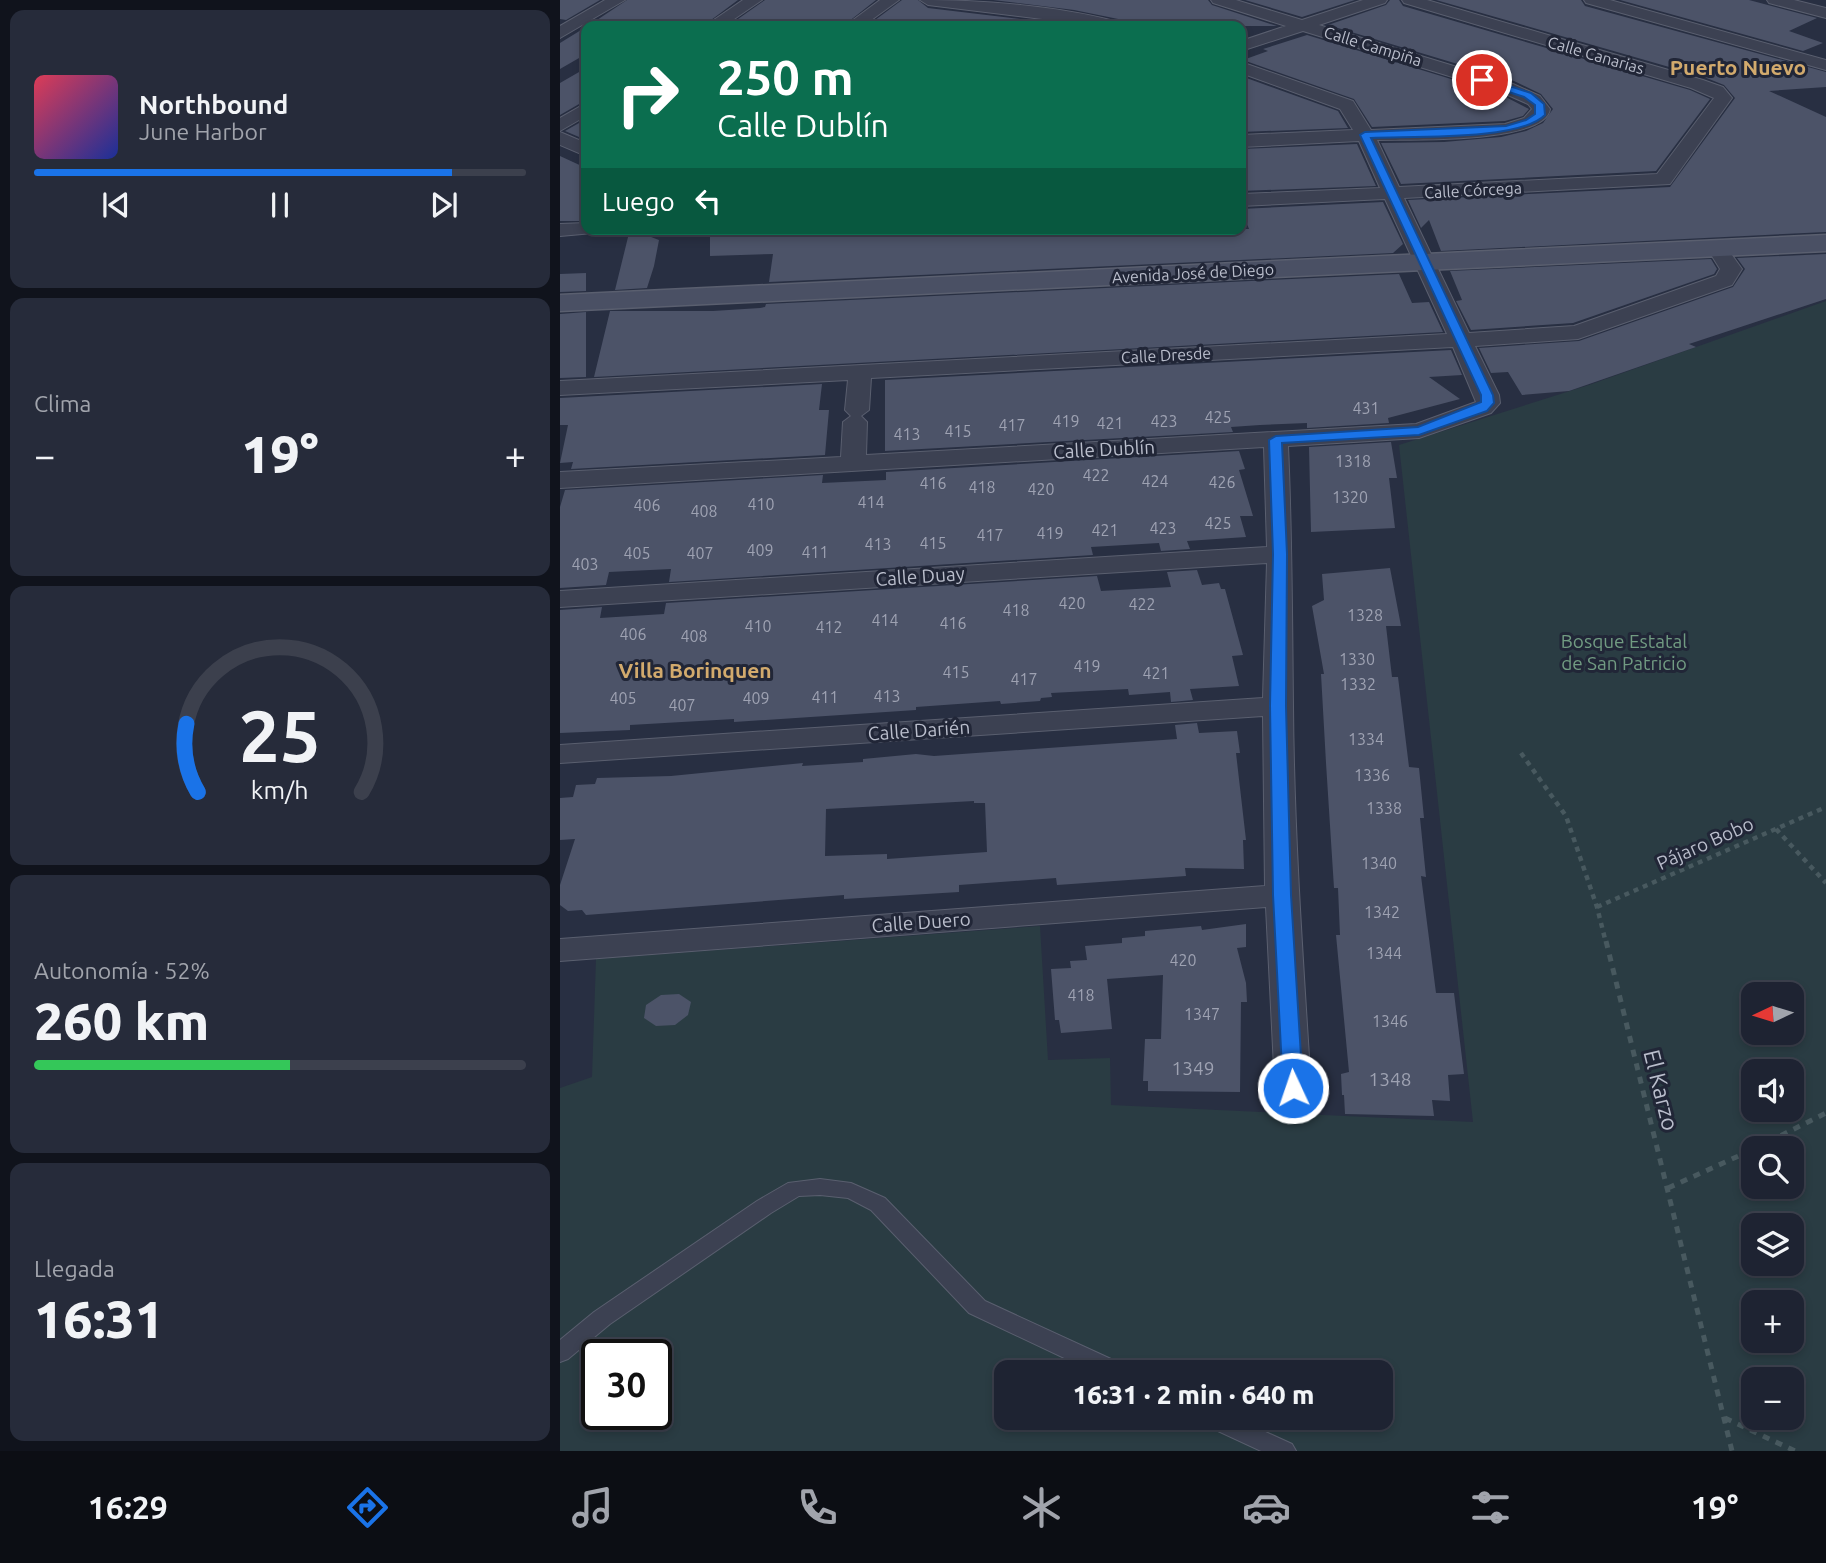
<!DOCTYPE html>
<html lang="es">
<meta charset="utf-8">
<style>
:root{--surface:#1e2332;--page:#262b3a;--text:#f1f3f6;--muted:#a1a4ac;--line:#3c404d;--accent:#1a73e8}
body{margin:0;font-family:Ubuntu,sans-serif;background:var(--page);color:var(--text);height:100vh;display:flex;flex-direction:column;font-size:26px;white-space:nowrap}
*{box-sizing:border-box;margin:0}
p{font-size:23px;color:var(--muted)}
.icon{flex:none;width:38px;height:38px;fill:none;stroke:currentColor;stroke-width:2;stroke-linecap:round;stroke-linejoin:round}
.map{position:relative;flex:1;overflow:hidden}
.sheet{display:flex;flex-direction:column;gap:10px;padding:10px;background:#10131c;width:560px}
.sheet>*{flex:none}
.hud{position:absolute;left:21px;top:21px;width:665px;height:214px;border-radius:14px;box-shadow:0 4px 10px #0003,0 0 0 2px var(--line);background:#0b6e4f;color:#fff;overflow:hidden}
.needle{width:46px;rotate:266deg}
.fabs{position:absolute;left:1181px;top:982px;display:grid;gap:14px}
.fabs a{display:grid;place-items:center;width:63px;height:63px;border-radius:14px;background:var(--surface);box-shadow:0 4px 10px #0003,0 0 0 2px var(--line);font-size:35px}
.speed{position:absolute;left:21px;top:1339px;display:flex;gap:14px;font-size:35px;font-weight:700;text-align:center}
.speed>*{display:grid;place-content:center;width:91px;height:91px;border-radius:50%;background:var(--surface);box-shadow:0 4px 10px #0003,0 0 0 2px var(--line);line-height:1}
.speed .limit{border:4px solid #111;border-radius:10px;background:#fff;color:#111}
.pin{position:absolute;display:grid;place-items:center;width:60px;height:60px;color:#fff;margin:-30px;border:4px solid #fff;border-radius:50%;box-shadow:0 2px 7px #0007}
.me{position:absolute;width:77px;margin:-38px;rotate:357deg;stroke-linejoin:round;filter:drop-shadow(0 0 5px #0008)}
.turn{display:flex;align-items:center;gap:24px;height:147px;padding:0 21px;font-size:32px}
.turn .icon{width:91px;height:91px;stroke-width:2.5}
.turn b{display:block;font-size:49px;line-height:60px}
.then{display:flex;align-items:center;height:66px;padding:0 21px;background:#0003;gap:14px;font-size:26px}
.big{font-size:52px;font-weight:800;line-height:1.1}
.sheet .card{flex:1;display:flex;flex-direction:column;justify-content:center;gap:10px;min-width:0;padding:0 24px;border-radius:14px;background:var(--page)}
.sheet .dial{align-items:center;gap:0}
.dial svg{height:182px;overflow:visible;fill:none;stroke:var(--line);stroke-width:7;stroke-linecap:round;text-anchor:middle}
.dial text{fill:var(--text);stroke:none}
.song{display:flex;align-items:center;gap:21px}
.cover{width:84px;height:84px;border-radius:10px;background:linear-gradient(135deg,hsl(350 70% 55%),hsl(230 70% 35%))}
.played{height:7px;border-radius:4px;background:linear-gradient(90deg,var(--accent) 85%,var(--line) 85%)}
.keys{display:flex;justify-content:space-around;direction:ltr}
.heat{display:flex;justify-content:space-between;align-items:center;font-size:38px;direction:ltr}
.charge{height:10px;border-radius:5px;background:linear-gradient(90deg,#34c759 52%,var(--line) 0)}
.trip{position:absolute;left:434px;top:1360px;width:399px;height:70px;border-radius:14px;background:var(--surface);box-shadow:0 4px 10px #0003,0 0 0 2px var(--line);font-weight:800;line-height:70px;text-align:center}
.tab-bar{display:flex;height:112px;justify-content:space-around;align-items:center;background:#0c0e14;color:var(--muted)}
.tab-bar .icon{width:49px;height:49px}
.tab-bar .on{color:var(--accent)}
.tab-bar b{font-size:32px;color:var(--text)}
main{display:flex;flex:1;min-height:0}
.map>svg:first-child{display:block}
</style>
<main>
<section class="sheet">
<div class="card">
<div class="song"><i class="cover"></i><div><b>Northbound</b><p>June Harbor</p></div></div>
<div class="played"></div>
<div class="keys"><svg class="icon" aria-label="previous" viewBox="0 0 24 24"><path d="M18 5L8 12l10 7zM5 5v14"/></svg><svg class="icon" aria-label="pause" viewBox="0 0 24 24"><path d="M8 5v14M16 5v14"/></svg><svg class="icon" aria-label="next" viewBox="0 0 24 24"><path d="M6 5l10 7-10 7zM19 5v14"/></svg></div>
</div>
<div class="card"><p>Clima</p>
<div class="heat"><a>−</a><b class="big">19°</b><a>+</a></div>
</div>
<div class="card dial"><svg viewBox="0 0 100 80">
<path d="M14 69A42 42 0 1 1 86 69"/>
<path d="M14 69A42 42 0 0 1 9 39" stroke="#1a73e8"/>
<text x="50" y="56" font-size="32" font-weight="700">25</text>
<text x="50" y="72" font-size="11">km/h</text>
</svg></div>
<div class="card"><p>Autonomía · 52%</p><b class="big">260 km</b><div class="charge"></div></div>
<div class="card"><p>Llegada</p><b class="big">16:31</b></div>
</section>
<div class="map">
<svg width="1266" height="1451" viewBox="0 0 1266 1451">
<rect width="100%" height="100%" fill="#282f42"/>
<path fill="#2a3c43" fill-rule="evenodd" d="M1266 301V1451H0V1088L32 1077 36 959 480 926 488 1060 550 1058 551 1105 913 1122 839 445 1029 385ZM1194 994H1232V1032H1194ZM1194 1071H1232V1110H1194ZM1194 1148H1232V1186H1194ZM1194 1225H1232V1264H1194ZM1194 1302H1232V1340H1194ZM37 1354H96V1414H37ZM446 1372H821V1418H446ZM1194 1379H1232V1418H1194Z"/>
<path fill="#4c5368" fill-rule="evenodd" d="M0 0H40L6 20 0 19Z
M67 0H178L143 26H28Z
M205 0H316L283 26H168Z
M342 0H358L368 8 520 26H307Z
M433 0H648L652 5 717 26H567L563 20 514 10Z
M685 0H795L742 17Z
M830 0H839L843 6 1130 90 1150 99 1096 171 841 184 821 143 884 142 941 137 966 131 983 123 993 109 981 94 954 81 768 25 826 5Z
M876 0H1021L1025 6 1266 72V87L1209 91 1266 117V232L881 251 869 220 861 228 848 200 1110 187 1175 98 1164 85 1144 77Z
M1060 0H1189L1257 18 1229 31 1263 43 1243 51Z
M26 27V54L0 69V43Z
M747 35 940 94 969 109 963 116 945 121 812 127 794 99 683 60 708 51 703 49Z
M26 68V100L0 115V83Z
M681 76 778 111 788 128 681 132Z
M26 119V140L5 131Z
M797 144 816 186 681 191V149Z
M0 156 26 168V221H0Z
M823 202 843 244 833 253 209 282 213 254 150 256V234L180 230 689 229 681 209Z
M70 229 99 240 94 266 87 288 55 290Z
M1266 254V299L1129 344 1136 347 1009 391 962 395 948 372 931 373 919 348 1019 341 1173 287 1185 269 1177 258Z
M1151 259 1157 269 1154 274 1013 323 911 330 896 301 902 300 890 271Z
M26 273V291L0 292V274Z
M839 274 852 303 869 302 883 332 34 377 50 311H153L200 308 205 307 206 304Z
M26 312V377L0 378V314Z
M891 350 902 375 869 377 900 399 828 418 829 423 747 428V423L700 425 671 427 673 432 325 451V380Z
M262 384 259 410H269L265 455 11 469 13 462 0 463 8 425H0V398Z
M831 442 837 478H829L835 528 751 532 749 447Z
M679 451 685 469 679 470 693 516H680L686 537 627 541 630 549 601 551 599 543 531 547 533 555 109 582 111 569 49 572 46 585 0 588V507L5 490 263 475 262 483 326 480V472Z
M830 568 841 626H826L832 677H838L849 767 859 768 864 818H860L866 877 861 876 876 993H894L904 1074 888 1075 890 1101 872 1100 874 1116 785 1114 784 1095H782L781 1074 789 1072 776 935H780L778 888H774L766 763 761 674H764L752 606 764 600 762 574Z
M637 570 642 585 659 583 661 589H665L683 655 672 656 679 686 630 689 633 700 611 702 610 692 569 695 568 689 491 693 492 697 481 698 480 701 441 704 440 701 356 707V710L174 722V719L70 725V730L0 733V610L42 607 40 618 104 614 106 603 537 576 541 591 611 587 607 572Z
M637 723 639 733 677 731 680 753H676L686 840H683L684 869 625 868 626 876 497 885 496 878 399 885V892L284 899V895L26 915 22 910 8 911 0 905V885L15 839 0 840V798L13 797 16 785 35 784 37 778 111 776 243 763 242 766 303 762V759L356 754 374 756 617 739 615 725ZM414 801V803H425L427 852 327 859V854L265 856 266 809Z
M686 924V947L677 948 686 983 687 1002H681L680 1092 588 1091V1081H583L585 1039H601L603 975 547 979 552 1029 501 1033 499 1020H495L491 969 511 968 510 961 527 960 525 946 562 943V938L585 936V931L641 926 642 930Z
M119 994 131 1002 128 1015 115 1025 96 1026 84 1018 86 1005 101 995Z"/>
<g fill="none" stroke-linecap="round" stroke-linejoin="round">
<defs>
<path id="lane" d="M260 1179 291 1183 325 1198 425 1301 564 1365 567 1372H534L409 1313 311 1210 288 1198 260 1195 239 1196 211 1213 50 1324 8 1359 0 1362V1340L34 1312 197 1201 228 1183Z
M642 1418H675L732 1444 736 1451H701L645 1425Z"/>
<path id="street" d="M45 0H65L0 38V26Z
M183 0H202L164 26H145Z
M320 0H339L303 26H285Z
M360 0C423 0 501 6 562 23L564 26H539L368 5Z
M651 0H676L742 20 803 0H827L825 3 759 25 953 84 980 96 990 109C985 144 847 139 817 140L839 187 1097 174 1154 98 1131 88 844 3 842 0H867L1143 80 1163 87 1172 98 1110 184 844 198 909 333 1014 326 1156 276 1160 269 1147 248 1150 244H1164L1182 269 1172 285 1018 339 915 346 939 395 940 403 931 413 859 438 728 446C732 533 732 619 733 706 734 834 743 961 751 1088L746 1097 733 1101 720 1097 715 1088 706 907 0 961V939L705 886 703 716 0 763V745L703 698 707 563 0 607V591L707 547 704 447 0 488V472L281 457 283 422 291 416 285 410 288 380 0 395V381L887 334 825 199 681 206V194L820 188 799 141 681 147V135L793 130 780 109 681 73V62L793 101 811 130 945 124 964 118 972 109 968 104 941 92 743 31 681 51V41L726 26 653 3ZM893 347 916 402 856 424 306 455 307 422 301 416 309 410 311 378Z
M1024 0H1050L1266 60V70L1026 3Z
M1207 0H1234L1266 8V18L1209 3Z
M26 103V116L0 131V118Z
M0 132 26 143V156L0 145Z
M26 223V229H36L33 233 0 236V224Z"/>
<path id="secondary" d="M1266 235V251L0 311V295Z"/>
</defs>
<use href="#lane" stroke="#5a5f6f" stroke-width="2"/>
<use href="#street" stroke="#5a5f6f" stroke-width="2"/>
<use href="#secondary" stroke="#5a5f6f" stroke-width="3"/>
<path stroke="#48595f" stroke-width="4.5" stroke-dasharray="5 5" stroke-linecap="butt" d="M961 753 1006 816 1037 907 1046 943
M1216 829 1266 883
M1037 907 1266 807"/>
<path stroke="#48595f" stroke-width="5" stroke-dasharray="7 7" stroke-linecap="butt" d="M1046 941 1172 1451
M1196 1148 1266 1113
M1108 1188 1194 1149
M1165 1418 1235 1451"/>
<use href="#lane" fill="#3c4152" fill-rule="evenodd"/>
<use href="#street" fill="#3c4152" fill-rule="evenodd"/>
<use href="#secondary" fill="#4a5064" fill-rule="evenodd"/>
</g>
<path fill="#1a73e8" stroke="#114b97" stroke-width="2" d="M922 77 971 93 984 104 985 115C959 141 851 136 811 138L933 395 934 403 927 411 859 435 722 443 727 554 726 706 731 895 743 1088 740 1094H726L723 1088 713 895 710 706 713 554 709 440 716 436 858 427 921 402V395L800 135 805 132 946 126 966 120 975 114V105L964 97 918 82V78Z"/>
<g text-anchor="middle" stroke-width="6" stroke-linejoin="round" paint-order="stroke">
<g font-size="16" fill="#b9bdcb" stroke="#212637">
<text transform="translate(813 46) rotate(17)" y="6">Calle Campiña</text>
<text transform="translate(1036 55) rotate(16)" y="6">Calle Canarias</text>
<text transform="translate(913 190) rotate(-3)" y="6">Calle Córcega</text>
<text transform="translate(633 273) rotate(-3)" y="6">Avenida José de Diego</text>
<text transform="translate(606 355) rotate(-3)" y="6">Calle Dresde</text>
</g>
<g font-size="16" fill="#9ea2b2">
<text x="806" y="414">431</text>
<text x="658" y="423">425</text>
<text x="506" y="427">419</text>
<text x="604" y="427">423</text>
<text x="550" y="429">421</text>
<text x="452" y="431">417</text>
<text x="398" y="437">415</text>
<text x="347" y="440">413</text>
<text x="793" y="467">1318</text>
<text x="536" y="481">422</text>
<text x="595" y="487">424</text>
<text x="662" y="488">426</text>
<text x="373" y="489">416</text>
<text x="422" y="493">418</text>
<text x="481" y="495">420</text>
<text x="790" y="503">1320</text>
<text x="311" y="508">414</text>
<text x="201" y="510">410</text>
<text x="87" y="511">406</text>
<text x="144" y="517">408</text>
<text x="658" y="529">425</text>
<text x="603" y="534">423</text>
<text x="545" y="536">421</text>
<text x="490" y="539">419</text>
<text x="430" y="541">417</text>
<text x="373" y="549">415</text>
<text x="318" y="550">413</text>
<text x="200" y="556">409</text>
<text x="255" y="558">411</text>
<text x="77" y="559">405</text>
<text x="140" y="559">407</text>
<text x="25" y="570">403</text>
<text x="512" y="609">420</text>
<text x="582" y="610">422</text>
<text x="456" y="616">418</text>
<text x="805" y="621">1328</text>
<text x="325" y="626">414</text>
<text x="393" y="629">416</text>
<text x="198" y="632">410</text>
<text x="269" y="633">412</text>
<text x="73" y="640">406</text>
<text x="134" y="642">408</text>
<text x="797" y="665">1330</text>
<text x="527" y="672">419</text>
<text x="396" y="678">415</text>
<text x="596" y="679">421</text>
<text x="464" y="685">417</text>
<text x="798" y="690">1332</text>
<text x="327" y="702">413</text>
<text x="265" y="703">411</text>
<text x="63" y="704">405</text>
<text x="196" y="704">409</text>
<text x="122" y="711">407</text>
<text x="806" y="745">1334</text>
<text x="812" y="781">1336</text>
<text x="824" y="814">1338</text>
<text x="819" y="869">1340</text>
<text x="822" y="918">1342</text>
<text x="824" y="959">1344</text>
<text x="623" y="966">420</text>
<text x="521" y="1001">418</text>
<text x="642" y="1020">1347</text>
<text x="830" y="1027">1346</text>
</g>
<g font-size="19" fill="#b9bdcb" stroke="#212637">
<text transform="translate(544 449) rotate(-3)" y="7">Calle Dublín</text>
<text transform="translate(360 576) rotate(-4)" y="7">Calle Duay</text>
<text transform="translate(359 730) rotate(-4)" y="7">Calle Darién</text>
<text transform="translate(1145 843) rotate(-24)" y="7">Pájaro Bobo</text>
<text transform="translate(361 922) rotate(-4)" y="7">Calle Duero</text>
</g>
<g font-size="19" fill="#719b82" stroke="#212637">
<text x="1064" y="648">Bosque Estatal<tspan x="1064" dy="22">de San Patricio</tspan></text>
</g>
<g font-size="19" fill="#9ea2b2">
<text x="633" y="1075">1349</text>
<text x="830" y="1086">1348</text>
</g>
<g font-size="21" font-weight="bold" fill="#d2aa6d" stroke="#212637">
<text x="1178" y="75">Puerto Nuevo</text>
</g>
<g font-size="21" font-weight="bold" fill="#d2aa6d" stroke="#212637">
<text x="135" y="678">Villa Borinquen</text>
</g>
<g font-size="23" fill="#b9bdcb" stroke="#212637">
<text transform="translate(1101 1090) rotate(76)" y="8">El Karzo</text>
</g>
</g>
</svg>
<div class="fabs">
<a><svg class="needle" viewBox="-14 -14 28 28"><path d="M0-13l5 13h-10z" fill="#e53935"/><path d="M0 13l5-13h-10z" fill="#a1a4ac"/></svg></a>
<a><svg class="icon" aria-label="sound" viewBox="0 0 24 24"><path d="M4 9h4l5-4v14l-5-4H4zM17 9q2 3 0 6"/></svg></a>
<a><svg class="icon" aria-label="search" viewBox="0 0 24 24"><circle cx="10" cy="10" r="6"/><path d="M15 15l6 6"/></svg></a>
<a><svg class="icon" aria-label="layers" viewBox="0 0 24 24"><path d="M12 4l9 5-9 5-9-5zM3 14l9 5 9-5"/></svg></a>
<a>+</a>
<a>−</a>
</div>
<div class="speed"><div class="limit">30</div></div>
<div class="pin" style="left:922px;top:80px;background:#d93025"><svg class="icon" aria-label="arrive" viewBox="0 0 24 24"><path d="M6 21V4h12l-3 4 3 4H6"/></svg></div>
<svg class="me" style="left:733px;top:1088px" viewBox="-20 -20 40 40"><circle r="17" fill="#1a73e8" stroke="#fff" stroke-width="3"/><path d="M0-11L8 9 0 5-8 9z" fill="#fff"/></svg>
<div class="trip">16:31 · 2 min · 640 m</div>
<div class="hud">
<div class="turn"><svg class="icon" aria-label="right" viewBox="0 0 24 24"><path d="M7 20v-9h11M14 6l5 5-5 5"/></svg><div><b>250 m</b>Calle Dublín</div></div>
<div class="then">Luego<svg class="icon" aria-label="left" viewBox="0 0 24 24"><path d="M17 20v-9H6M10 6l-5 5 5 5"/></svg></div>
</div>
</div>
</main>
<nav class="tab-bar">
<b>16:29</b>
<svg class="icon on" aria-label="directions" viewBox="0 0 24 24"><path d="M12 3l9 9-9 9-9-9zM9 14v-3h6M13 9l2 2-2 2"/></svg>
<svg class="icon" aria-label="music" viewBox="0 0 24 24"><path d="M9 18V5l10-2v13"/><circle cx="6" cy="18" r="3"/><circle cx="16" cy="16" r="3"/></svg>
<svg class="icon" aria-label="phone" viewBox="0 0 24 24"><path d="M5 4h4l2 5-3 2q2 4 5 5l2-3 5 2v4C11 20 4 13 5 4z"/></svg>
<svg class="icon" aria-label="climate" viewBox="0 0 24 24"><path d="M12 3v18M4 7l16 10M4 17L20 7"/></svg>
<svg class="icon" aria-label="car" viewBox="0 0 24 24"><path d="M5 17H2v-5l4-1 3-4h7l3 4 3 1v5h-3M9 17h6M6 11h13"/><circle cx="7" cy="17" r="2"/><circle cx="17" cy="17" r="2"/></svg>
<svg class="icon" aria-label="filters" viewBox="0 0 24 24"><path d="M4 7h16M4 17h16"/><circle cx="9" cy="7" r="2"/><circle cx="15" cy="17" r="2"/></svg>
<b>19°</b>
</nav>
